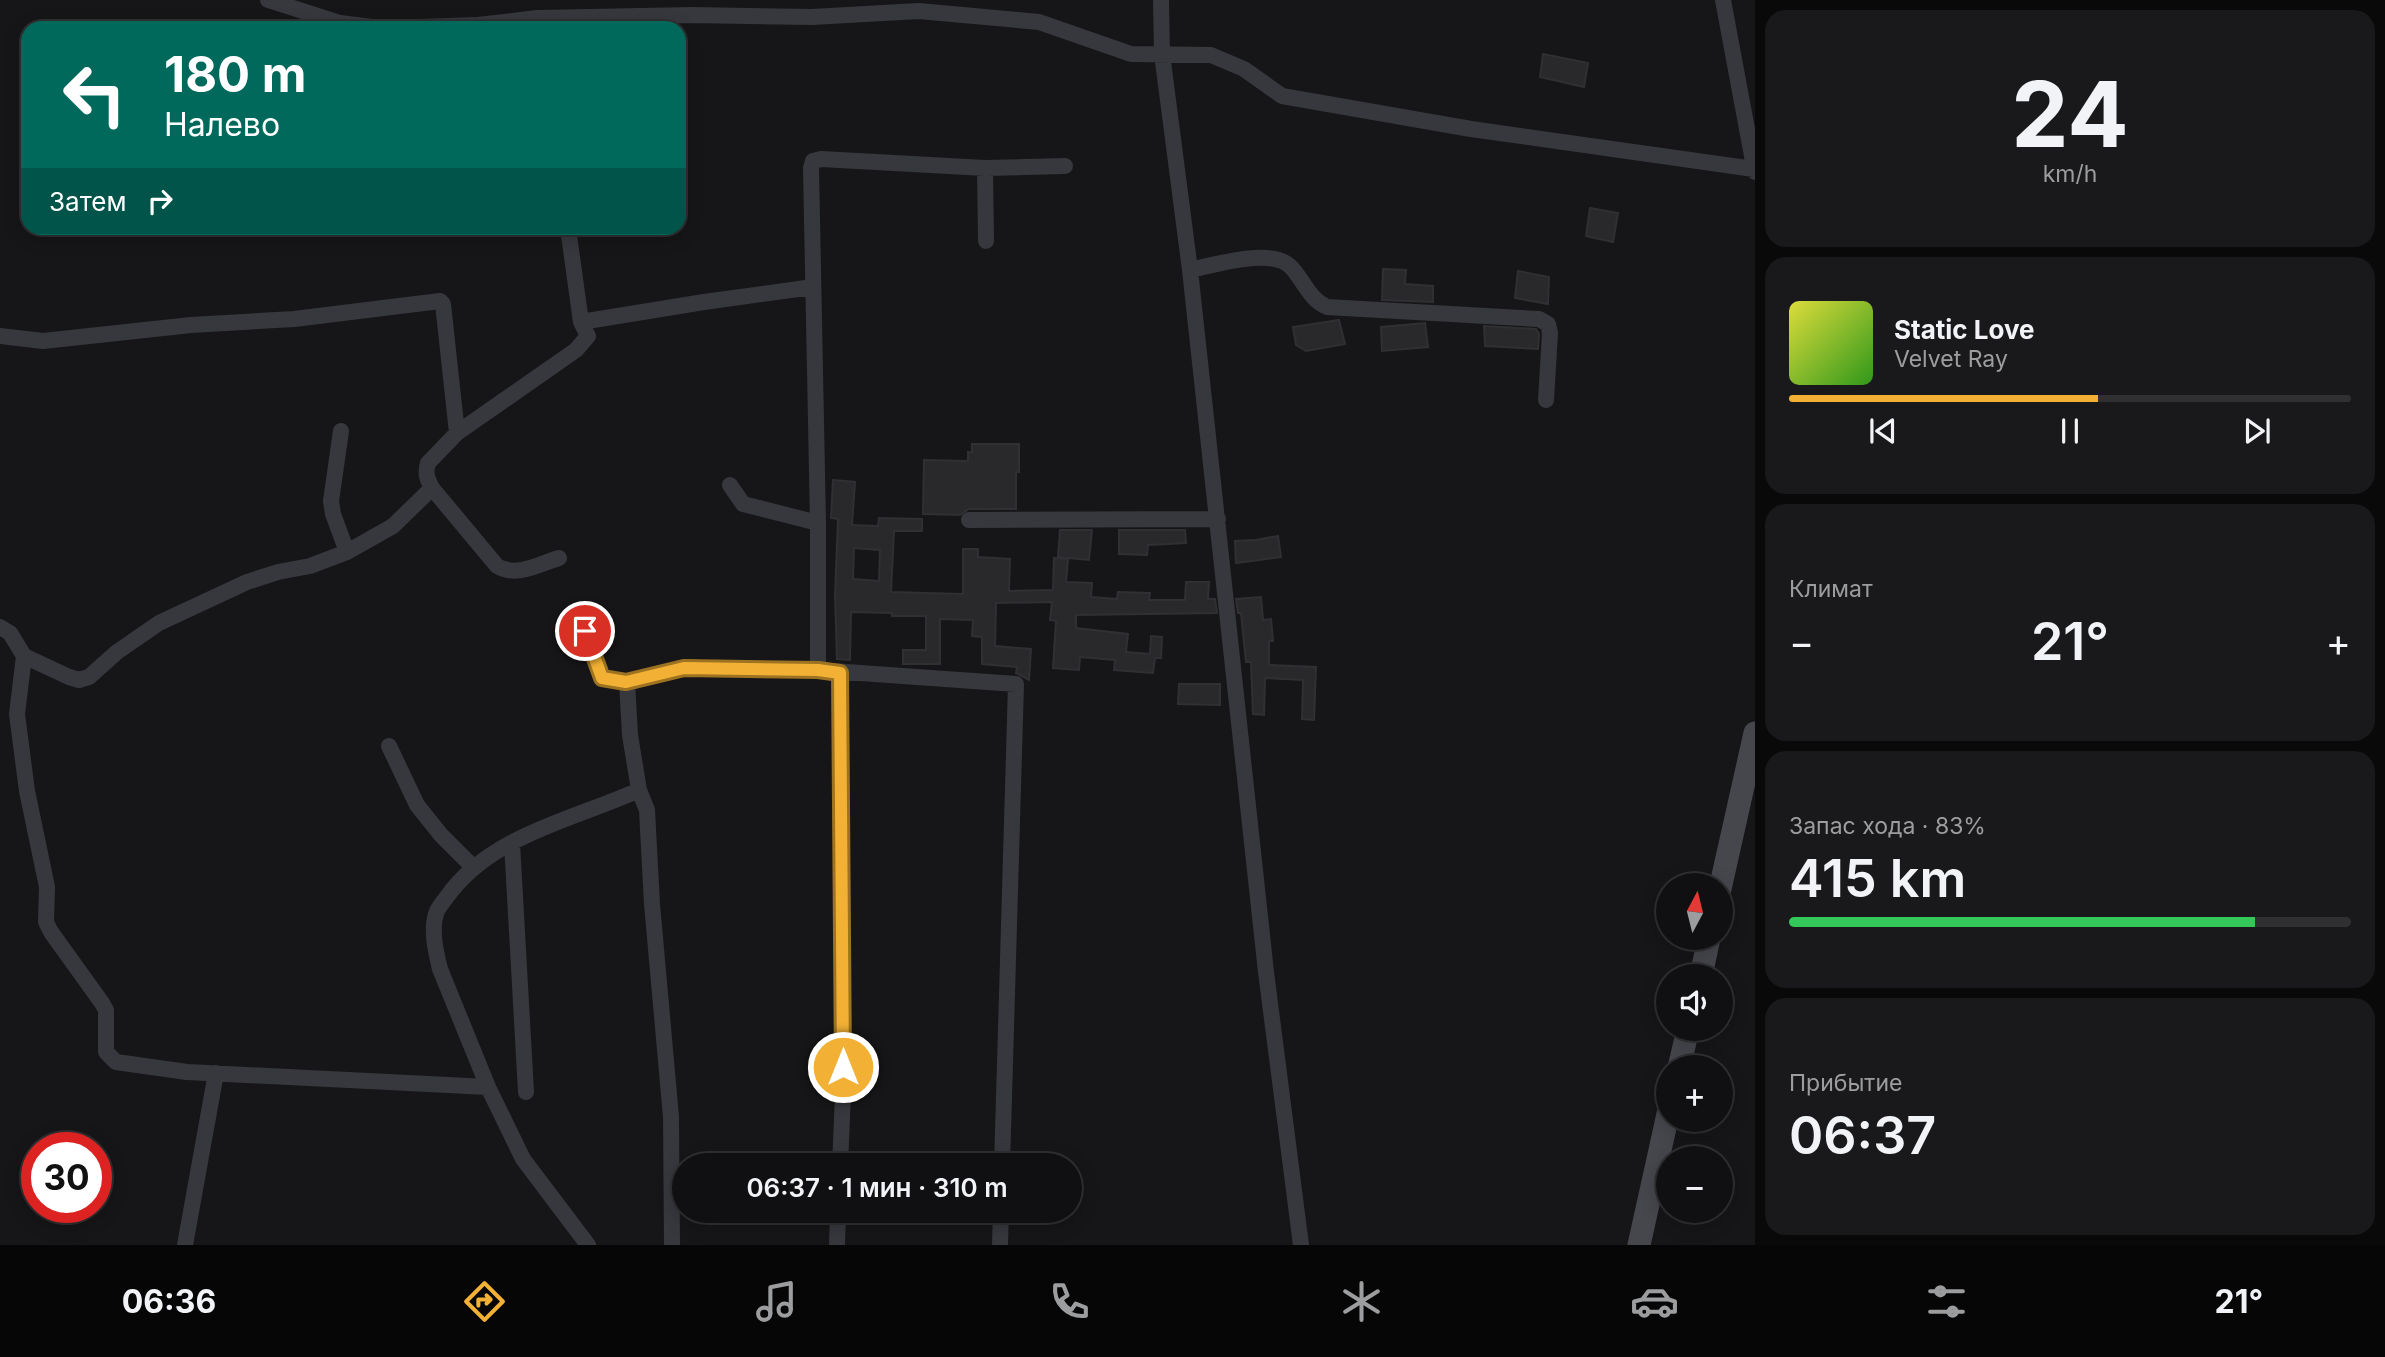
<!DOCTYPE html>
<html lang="ru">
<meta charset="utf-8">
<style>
:root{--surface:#101012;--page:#19191b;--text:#f1f3f6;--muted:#9c9d9f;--line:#303032;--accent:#f2b134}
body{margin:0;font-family:Inter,sans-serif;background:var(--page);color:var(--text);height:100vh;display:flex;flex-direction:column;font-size:26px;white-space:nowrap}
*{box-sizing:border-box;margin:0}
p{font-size:23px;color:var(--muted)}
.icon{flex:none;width:38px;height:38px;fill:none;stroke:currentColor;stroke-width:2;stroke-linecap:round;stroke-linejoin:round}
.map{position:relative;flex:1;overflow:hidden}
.drawer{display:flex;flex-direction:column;gap:10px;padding:10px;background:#09090a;width:630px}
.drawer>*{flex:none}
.guide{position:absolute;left:21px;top:21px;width:665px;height:214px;border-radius:21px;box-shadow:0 4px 18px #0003,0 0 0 2px var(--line);background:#00695c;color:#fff;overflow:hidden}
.needle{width:46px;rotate:7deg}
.tools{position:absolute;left:1656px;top:873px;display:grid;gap:14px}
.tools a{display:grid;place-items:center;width:77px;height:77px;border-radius:50%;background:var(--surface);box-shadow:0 4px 18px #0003,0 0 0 2px var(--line);font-size:35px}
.speed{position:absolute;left:21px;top:1132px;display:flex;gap:14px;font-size:35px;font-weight:700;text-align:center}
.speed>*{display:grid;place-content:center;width:91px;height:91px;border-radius:50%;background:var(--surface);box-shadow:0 4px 18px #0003,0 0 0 2px var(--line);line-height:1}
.speed .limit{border:10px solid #d22;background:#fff;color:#111}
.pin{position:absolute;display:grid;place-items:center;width:60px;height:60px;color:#fff;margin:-30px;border:4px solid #fff;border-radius:50%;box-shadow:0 2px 7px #0007}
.me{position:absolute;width:77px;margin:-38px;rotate:0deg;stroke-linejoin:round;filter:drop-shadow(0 0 5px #0008)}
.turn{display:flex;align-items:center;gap:24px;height:147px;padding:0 28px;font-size:32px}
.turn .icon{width:91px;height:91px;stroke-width:2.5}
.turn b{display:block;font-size:49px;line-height:60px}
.then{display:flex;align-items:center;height:66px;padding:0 28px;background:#0003;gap:14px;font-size:26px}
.big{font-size:52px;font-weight:600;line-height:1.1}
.drawer .widget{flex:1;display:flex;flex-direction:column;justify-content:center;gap:10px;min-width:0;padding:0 24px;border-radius:21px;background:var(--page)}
.drawer .dial{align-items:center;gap:0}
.dial b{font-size:91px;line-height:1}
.song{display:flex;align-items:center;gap:21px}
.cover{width:84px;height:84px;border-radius:10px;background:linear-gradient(135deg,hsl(60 70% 55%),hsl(110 70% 35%))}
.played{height:7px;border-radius:4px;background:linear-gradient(90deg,var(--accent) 55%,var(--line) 55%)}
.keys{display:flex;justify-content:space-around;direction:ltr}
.heat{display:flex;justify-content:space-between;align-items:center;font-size:38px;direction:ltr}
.charge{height:10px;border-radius:5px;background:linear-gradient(90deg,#34c759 83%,var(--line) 0)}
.trip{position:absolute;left:672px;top:1153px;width:410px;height:70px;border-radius:35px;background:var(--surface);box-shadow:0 4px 18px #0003,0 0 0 2px var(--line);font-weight:600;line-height:70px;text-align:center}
.tabs{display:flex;height:112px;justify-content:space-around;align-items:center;background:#060607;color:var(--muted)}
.tabs .icon{width:49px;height:49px}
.tabs .current{color:var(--accent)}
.tabs b{font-size:32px;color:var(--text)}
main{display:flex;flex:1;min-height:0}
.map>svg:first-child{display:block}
</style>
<main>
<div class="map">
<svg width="1755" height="1245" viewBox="0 0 1755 1245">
<rect width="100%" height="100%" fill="#161618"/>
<path fill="#29292c" stroke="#303034" stroke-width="2" fill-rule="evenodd" d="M1543 54 1588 63 1584 87 1540 77Z
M1590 208 1618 213 1613 242 1586 236Z
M1383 269 1406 270 1405 284 1433 286V302L1382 300Z
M1518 271 1549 277 1548 304 1515 298Z
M1339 320 1345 344 1306 351 1296 345 1293 327Z
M1425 323 1428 347 1382 351 1381 327Z
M1484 326 1536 329 1539 334 1538 349 1485 346Z
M972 444H1019V472H1016V509H969L960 515 923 514 924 460 968 461V452H972Z
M833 480 855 482 852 525 878 526 879 518 922 519V531H894L891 592 963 594V549H978V557L1010 559 1009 591 1053 590 1054 558 1068 559 1066 582 1092 583 1091 597 1117 599 1118 592 1150 593 1149 600H1185L1186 582H1209L1208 599H1215L1217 613 1076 615V628L1128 634 1126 652 1150 654 1151 636 1162 637 1161 658H1155L1153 673 1114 670 1115 660 1080 657 1079 670 1053 668 1056 621 1050 620 1052 602 996 603 995 646 1031 649 1029 680 1016 673 1017 667 982 664V637L972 636 973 620 940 619V664H903V650H926V616H892V613L851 612 850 660 837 659 835 595 838 519 831 518ZM854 548 880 550 879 581 853 579Z
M1060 530H1092L1089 560 1058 557Z
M1119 530H1185L1186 543 1148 545 1147 555 1119 554Z
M1278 536 1281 557 1236 563 1235 541 1256 540Z
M1261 597 1263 620 1271 619 1273 641H1269V665L1316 667 1314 720 1302 719 1303 680 1265 678 1264 715 1253 714 1251 662H1246L1241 613H1238L1236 599Z
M1179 684H1220V705L1178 704Z"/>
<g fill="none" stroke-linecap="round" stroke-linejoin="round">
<path stroke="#37383d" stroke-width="16" d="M268 0 340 23 380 28
M1161 0 1162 54 1190 270 1266 972 1301 1245
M1723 0 1755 172
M390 28 478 25 537 18
M539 28 537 18 692 15 812 17 919 11 1039 22 1131 54 1211 55 1244 69 1282 96 1471 129 1754 169
M985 168 986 241
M1190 270C1214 265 1272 247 1291 267 1304 281 1309 299 1327 307L1539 319 1548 324 1550 333 1546 400
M581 322 704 302 813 287
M0 336 43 341 191 325 294 319 440 301 443 304 457 433
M341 431 331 501 333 514 347 552
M730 485 743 504 818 523
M969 520 1218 519
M559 558C539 564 517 578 497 566L432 488C427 479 425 473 428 463L457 433 576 350 588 336 581 322 568 228
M0 627 10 633 24 656 69 677 79 680 89 677 117 652 159 623 247 582 278 572 310 566 347 552 393 526 432 488
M585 631 602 678 627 682 630 735 639 790C573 820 490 835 446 898 443 902 439 907 437 911 430 928 436 953 440 969L488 1087 523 1159 588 1245
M24 656 17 714 27 791 47 887 46 922 51 932 102 1003 106 1010V1052L116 1062 187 1072 488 1087
M818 670 1016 684 1002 1166
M840 672 843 1094 840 1166
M627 682 684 668 818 670V523L811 168 813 161 821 159 985 168 1065 166
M389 746 417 805 441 835 473 867
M639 790 647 810 652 904 671 1117 672 1245
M512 843 526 1092
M185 1245 216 1073
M837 1245 838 1211
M1000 1245 1001 1211"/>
<path stroke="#45474d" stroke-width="23" d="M1720 889 1755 733
M1701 976 1709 938
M1679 1068 1688 1029
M1639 1245 1668 1114"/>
</g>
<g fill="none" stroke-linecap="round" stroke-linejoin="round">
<defs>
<path id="route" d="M585 631 602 678 626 682 684 668 818 670 840 673 843 1067"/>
</defs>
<use href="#route" stroke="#9d7322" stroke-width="18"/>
<use href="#route" stroke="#f2b134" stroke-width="12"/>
</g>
</svg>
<div class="tools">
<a><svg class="needle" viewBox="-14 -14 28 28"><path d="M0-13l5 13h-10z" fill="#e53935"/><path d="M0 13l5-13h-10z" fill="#9c9d9f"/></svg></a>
<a><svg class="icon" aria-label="sound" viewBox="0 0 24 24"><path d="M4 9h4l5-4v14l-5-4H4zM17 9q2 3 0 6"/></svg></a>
<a>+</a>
<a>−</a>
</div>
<div class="speed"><div class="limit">30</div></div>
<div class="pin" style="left:585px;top:631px;background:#d93025"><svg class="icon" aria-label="arrive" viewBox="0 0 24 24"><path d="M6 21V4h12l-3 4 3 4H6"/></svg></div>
<svg class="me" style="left:843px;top:1067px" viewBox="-20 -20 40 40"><circle r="17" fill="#f2b134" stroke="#fff" stroke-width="3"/><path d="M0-11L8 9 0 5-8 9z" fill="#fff"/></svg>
<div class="trip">06:37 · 1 мин · 310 m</div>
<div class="guide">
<div class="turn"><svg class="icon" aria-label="left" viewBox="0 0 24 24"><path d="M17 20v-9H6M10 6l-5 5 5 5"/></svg><div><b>180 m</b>Налево</div></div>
<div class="then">Затем<svg class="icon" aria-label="right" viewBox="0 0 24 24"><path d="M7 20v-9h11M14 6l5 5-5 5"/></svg></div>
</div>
</div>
<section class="drawer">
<div class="widget dial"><b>24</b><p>km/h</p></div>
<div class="widget">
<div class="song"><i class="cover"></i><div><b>Static Love</b><p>Velvet Ray</p></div></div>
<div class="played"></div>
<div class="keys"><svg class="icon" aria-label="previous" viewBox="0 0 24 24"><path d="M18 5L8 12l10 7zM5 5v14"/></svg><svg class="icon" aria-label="pause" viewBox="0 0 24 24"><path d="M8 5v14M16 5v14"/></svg><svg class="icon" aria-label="next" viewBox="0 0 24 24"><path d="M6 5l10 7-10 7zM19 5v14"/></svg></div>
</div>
<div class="widget"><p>Климат</p>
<div class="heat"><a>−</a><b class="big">21°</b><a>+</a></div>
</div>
<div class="widget"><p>Запас хода · 83%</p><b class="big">415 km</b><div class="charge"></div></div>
<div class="widget"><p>Прибытие</p><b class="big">06:37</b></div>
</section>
</main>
<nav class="tabs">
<b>06:36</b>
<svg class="icon current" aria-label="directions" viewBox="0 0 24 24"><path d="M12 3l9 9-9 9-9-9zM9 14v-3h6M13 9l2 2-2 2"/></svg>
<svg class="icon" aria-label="music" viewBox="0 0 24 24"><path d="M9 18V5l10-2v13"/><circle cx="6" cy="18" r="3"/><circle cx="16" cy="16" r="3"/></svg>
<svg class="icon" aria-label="phone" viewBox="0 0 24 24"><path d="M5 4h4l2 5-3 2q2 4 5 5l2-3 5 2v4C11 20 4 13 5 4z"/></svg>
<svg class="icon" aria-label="climate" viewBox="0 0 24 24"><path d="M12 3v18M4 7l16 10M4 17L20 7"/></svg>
<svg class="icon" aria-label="car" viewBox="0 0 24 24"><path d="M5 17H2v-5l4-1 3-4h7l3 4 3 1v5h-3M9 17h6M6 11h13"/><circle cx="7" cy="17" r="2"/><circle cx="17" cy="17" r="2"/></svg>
<svg class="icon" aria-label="filters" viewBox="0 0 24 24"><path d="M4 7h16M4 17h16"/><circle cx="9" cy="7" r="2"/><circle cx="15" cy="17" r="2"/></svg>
<b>21°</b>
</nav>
